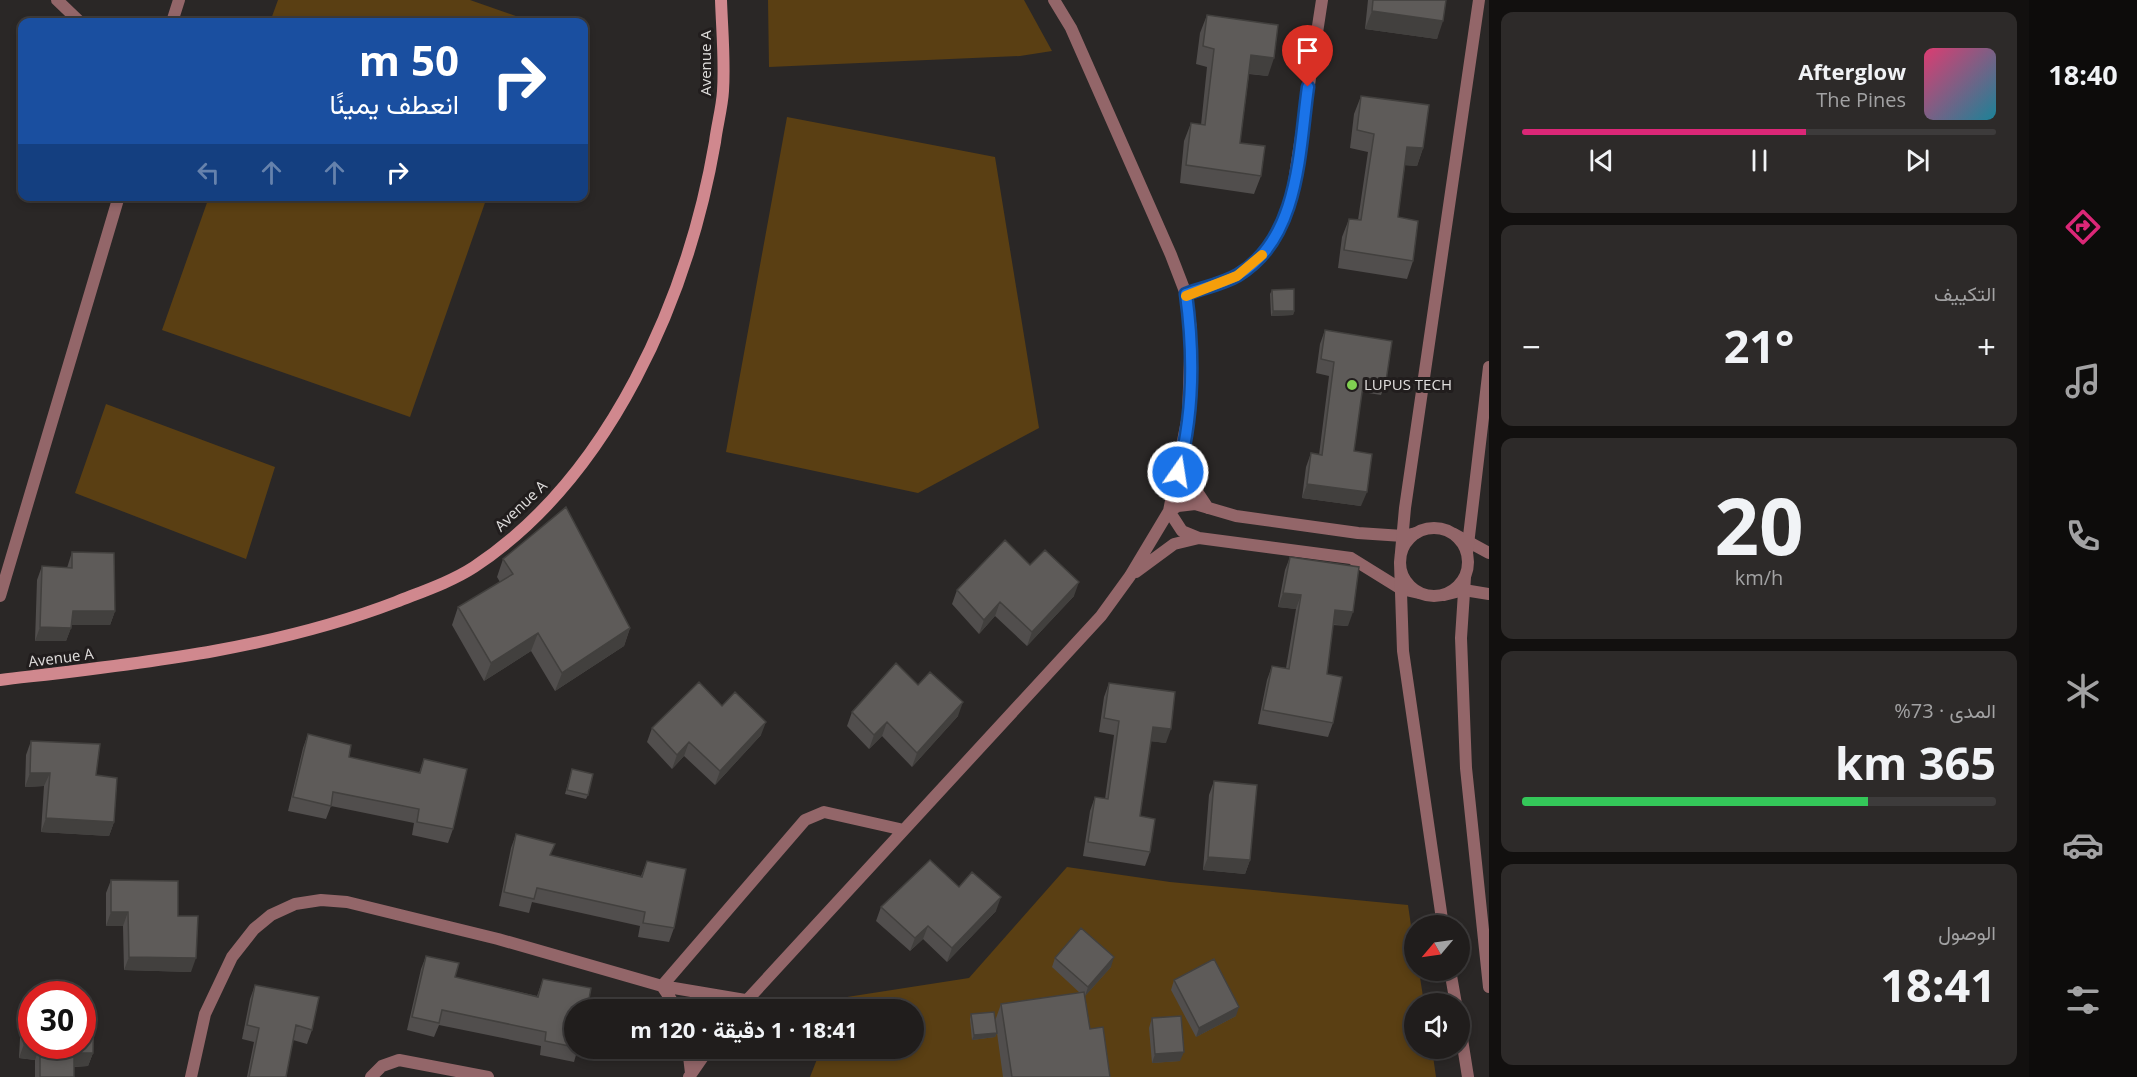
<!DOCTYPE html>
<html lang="ar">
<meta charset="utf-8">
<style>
:root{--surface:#201d1c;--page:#2d2a29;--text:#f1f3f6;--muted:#a2a2a3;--line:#3d3b3b;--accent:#db2777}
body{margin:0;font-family:"Open Sans",Vazirmatn,sans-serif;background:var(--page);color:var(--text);direction:rtl;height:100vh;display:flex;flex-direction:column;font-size:22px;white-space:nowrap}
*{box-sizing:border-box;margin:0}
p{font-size:20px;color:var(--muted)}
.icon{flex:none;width:33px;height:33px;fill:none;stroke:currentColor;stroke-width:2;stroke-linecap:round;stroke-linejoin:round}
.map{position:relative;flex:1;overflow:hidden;direction:ltr}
.sheet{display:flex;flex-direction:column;gap:12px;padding:12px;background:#12100f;width:540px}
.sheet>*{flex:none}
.guide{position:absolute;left:18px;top:18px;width:570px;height:183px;border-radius:12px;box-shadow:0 3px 9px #0003,0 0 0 2px var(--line);direction:rtl;background:#1a4fa0;color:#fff;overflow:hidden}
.needle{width:39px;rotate:241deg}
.tools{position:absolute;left:1404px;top:915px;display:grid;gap:12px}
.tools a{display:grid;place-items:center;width:66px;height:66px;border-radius:50%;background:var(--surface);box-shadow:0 3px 9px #0003,0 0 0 2px var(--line);font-size:30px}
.speed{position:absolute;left:18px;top:981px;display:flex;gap:12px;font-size:30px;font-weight:700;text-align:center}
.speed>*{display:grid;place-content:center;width:78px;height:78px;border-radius:50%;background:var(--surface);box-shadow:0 3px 9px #0003,0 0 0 2px var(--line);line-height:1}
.speed .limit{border:9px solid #d22;background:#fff;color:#111}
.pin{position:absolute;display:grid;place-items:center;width:51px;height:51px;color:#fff;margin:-62px -26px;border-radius:50% 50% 50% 0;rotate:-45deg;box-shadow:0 0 6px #0007}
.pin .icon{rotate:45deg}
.me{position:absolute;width:66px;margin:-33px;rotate:13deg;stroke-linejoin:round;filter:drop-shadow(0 0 4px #0008)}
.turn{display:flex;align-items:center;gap:21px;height:126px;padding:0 30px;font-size:27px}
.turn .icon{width:78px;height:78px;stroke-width:2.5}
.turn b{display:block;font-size:42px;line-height:51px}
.lanes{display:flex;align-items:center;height:57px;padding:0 30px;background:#0003;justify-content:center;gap:30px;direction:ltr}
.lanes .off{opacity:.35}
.big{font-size:45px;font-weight:700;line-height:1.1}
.sheet .tile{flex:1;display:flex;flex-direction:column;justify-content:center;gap:9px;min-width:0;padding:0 21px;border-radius:12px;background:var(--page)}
.sheet .dial{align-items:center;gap:0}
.dial b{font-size:78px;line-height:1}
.song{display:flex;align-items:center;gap:18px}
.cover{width:72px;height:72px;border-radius:9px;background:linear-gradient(135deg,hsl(340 70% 55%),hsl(190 70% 35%))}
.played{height:6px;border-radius:3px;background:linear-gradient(90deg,var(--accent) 60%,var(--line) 60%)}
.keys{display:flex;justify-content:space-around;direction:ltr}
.heat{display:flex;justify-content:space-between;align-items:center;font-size:33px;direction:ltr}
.charge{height:9px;border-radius:4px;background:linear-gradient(90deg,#34c759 73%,var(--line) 0)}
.trip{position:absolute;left:564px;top:999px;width:360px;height:60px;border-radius:30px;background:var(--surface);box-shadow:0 3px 9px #0003,0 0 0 2px var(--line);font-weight:700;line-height:60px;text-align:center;direction:rtl}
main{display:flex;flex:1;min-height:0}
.menu{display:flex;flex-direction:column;width:108px;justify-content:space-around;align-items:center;background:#0d0c0b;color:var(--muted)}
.menu .icon{width:42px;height:42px}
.menu .current{color:var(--accent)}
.menu b{font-size:27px;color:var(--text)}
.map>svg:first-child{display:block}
</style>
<main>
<nav class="menu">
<b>18:40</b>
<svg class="icon current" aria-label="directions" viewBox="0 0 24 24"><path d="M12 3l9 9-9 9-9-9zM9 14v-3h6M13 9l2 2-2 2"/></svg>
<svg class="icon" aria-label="music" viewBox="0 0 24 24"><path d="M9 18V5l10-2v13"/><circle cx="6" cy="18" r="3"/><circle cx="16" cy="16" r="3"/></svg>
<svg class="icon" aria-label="phone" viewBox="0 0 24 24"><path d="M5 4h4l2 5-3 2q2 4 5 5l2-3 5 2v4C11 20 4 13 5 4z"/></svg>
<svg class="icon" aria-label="climate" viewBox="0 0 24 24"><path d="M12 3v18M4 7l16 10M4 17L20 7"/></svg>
<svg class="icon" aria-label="car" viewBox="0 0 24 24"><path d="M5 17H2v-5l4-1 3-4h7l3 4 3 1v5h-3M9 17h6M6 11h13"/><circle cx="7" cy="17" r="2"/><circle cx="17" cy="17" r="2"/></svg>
<svg class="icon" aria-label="filters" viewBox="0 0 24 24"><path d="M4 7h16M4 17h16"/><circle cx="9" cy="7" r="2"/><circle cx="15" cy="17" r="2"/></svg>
</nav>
<section class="sheet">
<div class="tile">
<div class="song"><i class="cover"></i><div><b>Afterglow</b><p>The Pines</p></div></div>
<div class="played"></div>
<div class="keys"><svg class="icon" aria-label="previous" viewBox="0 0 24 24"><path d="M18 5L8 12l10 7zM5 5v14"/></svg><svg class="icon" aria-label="pause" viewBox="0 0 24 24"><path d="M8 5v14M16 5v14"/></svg><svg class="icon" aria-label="next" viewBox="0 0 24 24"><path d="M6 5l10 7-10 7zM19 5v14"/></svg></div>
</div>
<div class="tile"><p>التكييف</p>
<div class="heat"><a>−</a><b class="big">21°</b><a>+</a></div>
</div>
<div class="tile dial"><b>20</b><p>km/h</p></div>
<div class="tile"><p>المدى · 73%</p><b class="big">365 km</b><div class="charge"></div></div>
<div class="tile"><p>الوصول</p><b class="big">18:41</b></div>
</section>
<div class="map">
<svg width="1489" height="1077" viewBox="0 0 1489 1077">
<rect width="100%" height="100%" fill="#2a2726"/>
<path fill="#5a3f13" d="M278 0H470L533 22H270Z
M768 0H1024L1052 51 1020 56 769 67Z
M787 117 995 157 1039 428 918 493 726 452Z
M209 197H487L410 417 162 330Z
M106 404 275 467 246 559 75 493Z
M1067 867 1170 882 1408 905 1414 946V970L1419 971 1424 1003 1414 1004V1048L1432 1049 1436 1077H810L821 1049 914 1048V1010L840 1009 847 997 969 978Z"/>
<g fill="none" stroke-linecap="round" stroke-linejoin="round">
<path stroke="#936669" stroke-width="12" d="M57 0 80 22
M172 22 179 0
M1186 294 1237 276 1261 257 1278 231 1292 195 1322 0
M1182 456 1190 481 1208 508
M1416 533 1403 536 1358 533 1236 516 1195 504 1178 506 1169 511 1182 531 1199 538 1351 558 1401 589 1419 593
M1454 534 1489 553
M1136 572 1174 544 1199 538
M1444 595 1464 590 1489 594
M0 596 119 196
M745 1000 662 986 805 820 824 812 904 830
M738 1010 1101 616 1130 576 1169 511 1188 416 1191 329 1186 294 1171 255 1071 28 1054 0
M688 1048 691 1073
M191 1077 205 1014 232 957 254 929 271 915 295 904 321 900 347 902 498 939 662 986 678 1010
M371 1077 382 1066 399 1060 488 1077
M689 1077 709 1048"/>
<path stroke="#936669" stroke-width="12" d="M1400 562a34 34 0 1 1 68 0a34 34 0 1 1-68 0Z
M1467 553 1489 367
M1465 577 1461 638 1466 768 1489 987
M1443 926 1403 651 1400 563 1405 508 1479 0
M1450 970 1456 1004
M1460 1027 1468 1077"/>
<path stroke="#d0888e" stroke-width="12" d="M0 680C134 664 268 651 396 602 421 592 451 582 474 567 610 477 688 298 715 142 717 125 722 108 723 91 725 61 722 30 721 0"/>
</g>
<path fill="#514e4d" d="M1368 0H1446L1437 39 1365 29Z
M1207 15 1268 76 1249 74 1240 143 1261 176 1254 194 1180 183 1184 141 1191 123 1201 125 1207 67 1196 64 1200 33Z
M1361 96 1423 148 1417 166 1405 165 1398 217 1413 261 1407 279 1338 268 1342 237 1349 219 1358 220 1368 152 1350 148 1354 114Z
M1272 290 1294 311 1293 315 1271 316 1270 294Z
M1325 330 1386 381 1381 395 1362 392 1354 451 1361 506 1302 498 1306 467 1311 453 1319 455 1329 376 1316 373 1320 344Z
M72 552 115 611 110 625H72L66 641H35L37 580 42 566 67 568Z
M1290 557 1348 626 1333 625 1327 674 1333 723 1328 737 1258 724 1267 680 1272 666 1286 668 1296 609 1278 607 1285 570Z
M503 559 630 628 624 646 555 691 531 651 484 681 452 625 458 607 500 582 497 577Z
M1030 565 1074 596 1027 646 995 616 979 634 952 604 957 590Z
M1109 683 1166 743 1151 741 1140 816 1150 852 1145 866 1083 856 1090 811 1095 797 1105 799 1114 735 1099 732 1104 697Z
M918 685 958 716 912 767 882 736 869 749 847 726 852 712Z
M652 728 761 735 715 785 684 756 672 769 647 742Z
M308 734 349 757 419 773 424 759 453 829 448 843 412 835 414 823 331 806 326 819 288 811 303 748Z
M31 741 96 775 114 822 109 836 41 832 44 786 25 787 26 755Z
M572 769 588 795 586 799 565 794Z
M1214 781 1250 860 1245 874 1203 870 1209 795Z
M516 834 551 855 641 876 647 861 674 928 669 942 638 937 640 926 532 902 529 913 499 906 511 848Z
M111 880 178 916 191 972 124 970 123 926H106V893Z
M959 887 996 911 947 962 923 939 910 951 876 921 881 907Z
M426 956 455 977 537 996 543 979 574 1010V1048H578L574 1062 540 1055 541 1046 439 1025 434 1037 407 1030 421 969Z
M1055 958 1111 967 1085 996 1090 1029 1110 1077H1003L997 1033 995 1037 972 1040 970 1019 971 1014 995 1021 1001 1004 1080 993 1052 967Z
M1174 980 1236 1016 1196 1037 1171 990Z
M255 985 312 1030 307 1044 293 1040 286 1077H247L254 1042 242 1039 250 999Z
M26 1005 93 1053 88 1066 74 1067V1077H35V1060L19 1058 21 1019Z
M1152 1018 1180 1061 1152 1063 1149 1028Z"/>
<path fill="#42403e" d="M1372 11 1443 21 1437 39 1365 29Z
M1251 55 1274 58 1268 76 1244 73Z
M1407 147 1423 148 1417 166 1401 165Z
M1273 311H1294L1293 315 1271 316Z
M1307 484 1367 492 1361 506 1302 498Z
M1079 582 1074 596 1027 646 1032 632Z
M1283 593 1301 595 1296 609 1278 607Z
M1000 602 995 616 979 634 984 620Z
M1335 610 1353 612 1348 626 1330 624Z
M73 611H115L110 625H68Z
M40 627 71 628 66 641H35Z
M630 628 624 646 555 691 562 673Z
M538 633 531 651 484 681 491 663Z
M963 702 958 716 912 767 917 753Z
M766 722 761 735 715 785 720 771Z
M887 722 882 736 869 749 874 735Z
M1153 727 1171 729 1166 743 1148 741Z
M689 742 684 756 672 769 677 755Z
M30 773H50L44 786 25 787Z
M46 818 114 822 109 836 41 832Z
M1208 857 1250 860 1245 874 1203 870Z
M1001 897 996 911 947 962 952 948Z
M111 912H128L123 926H106Z
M928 926 923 939 910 951 915 938Z
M129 957 196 958 191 972 124 970Z
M1114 957 1111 967 1085 996 1088 987Z
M1239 1007 1236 1016 1196 1037 1199 1028Z
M997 1033 995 1037 972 1040 974 1035Z
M24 1044 32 1045V1046H40L35 1060 19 1058Z
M1184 1052 1180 1061 1152 1063 1155 1054Z
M74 1053H93L88 1066 69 1067Z"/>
<path fill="#5e5b59" stroke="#42403e" stroke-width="1.5" d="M1373 0H1446L1443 21 1372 11Z
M1207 15 1278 25 1274 58 1251 55 1240 143 1265 146 1261 176 1186 165 1191 123 1205 125 1214 49 1203 46Z
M1361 96 1429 105 1423 148 1407 147 1398 217 1418 221 1413 261 1344 250 1349 219 1361 220 1374 134 1357 130Z
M1294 289V311H1273L1272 290Z
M1325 330 1392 341 1386 381 1364 378 1354 451 1372 454 1367 492 1307 484 1311 453 1322 455 1334 362 1321 359Z
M566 507 630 628 562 673 538 633 491 663 458 607 513 574 503 559Z
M1005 540 1030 565 1045 550 1079 582 1032 632 1000 602 984 620 957 590Z
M72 552 114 553 115 611H73L71 628 40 627 42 566 72 568Z
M1290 557 1359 567 1353 612 1335 610 1327 674 1342 677 1333 723 1263 710 1272 666 1289 669 1301 595 1283 593Z
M896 663 918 685 930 672 963 702 917 753 887 722 874 735 852 712Z
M699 682 722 706 735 692 766 722 720 771 689 742 677 755 652 728Z
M1109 683 1175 692 1171 729 1153 727 1140 816 1155 819 1150 852 1088 842 1095 797 1108 799 1119 721 1104 718Z
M308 734 351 745 349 757 420 773 424 759 467 769 453 829 417 822 419 809 333 792 331 806 293 797Z
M31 741 100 744 96 775 117 778 114 822 46 818 50 773H30Z
M572 769 593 774 588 795 567 790Z
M1214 781 1257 785 1250 860 1208 857Z
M516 834 555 844 550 855 642 877 647 861 686 869 674 928 643 923 645 912 537 888 534 899 504 892Z
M930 860 959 887 972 872 1001 897 952 948 928 926 915 938 881 907Z
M111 880 178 881V916H198L196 958 129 957 128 912H111Z
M1081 928 1114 957 1088 987 1055 958Z
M426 956 459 963 455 977 538 997 543 979 591 988 587 1010H574V1047L545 1041 546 1032 442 1010 439 1023 412 1017Z
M1214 959 1239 1007 1199 1028 1174 980Z
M255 985 319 997 312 1030 296 1025 286 1077H249L259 1028 247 1025Z
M1084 992 1090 1029 1103 1027 1110 1077H1012L1001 1004Z
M26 1005 32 1006V1045L24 1044Z
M82 1006H94L93 1053H74V1077H40V1046H38H82Z
M994 1012 997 1033 974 1035 971 1014Z
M1181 1016 1184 1052 1155 1054 1152 1018Z"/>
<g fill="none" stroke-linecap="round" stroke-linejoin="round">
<defs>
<path id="route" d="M1178 472C1194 414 1194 353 1186 294 1202 288 1223 284 1238 275 1300 238 1299 150 1308 87"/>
</defs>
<use href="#route" stroke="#114b97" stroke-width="15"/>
<use href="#route" stroke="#1a73e8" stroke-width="10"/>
<path stroke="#f59e0b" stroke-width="10" d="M1186 296 1237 276 1262 255"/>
</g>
<circle fill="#80d051" stroke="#211d1d" stroke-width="2" cx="1352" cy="385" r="6"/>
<g text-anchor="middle" stroke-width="6" stroke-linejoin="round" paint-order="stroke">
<g font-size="15" fill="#e0dedd" stroke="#211d1d">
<text transform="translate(706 63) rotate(-90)" y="5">Avenue A</text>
<text transform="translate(521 506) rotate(-44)" y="5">Avenue A</text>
<text transform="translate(61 658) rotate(-7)" y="5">Avenue A</text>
</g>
<g font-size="15" fill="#e0dedd" stroke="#211d1d" text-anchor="start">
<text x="1364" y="390">LUPUS TECH</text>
</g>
</g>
</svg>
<div class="tools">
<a><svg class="needle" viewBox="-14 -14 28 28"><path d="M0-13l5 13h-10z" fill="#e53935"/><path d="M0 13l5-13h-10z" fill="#a2a2a3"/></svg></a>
<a><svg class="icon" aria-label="sound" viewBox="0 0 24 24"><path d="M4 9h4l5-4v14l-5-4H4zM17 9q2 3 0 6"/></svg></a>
</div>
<div class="speed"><div class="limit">30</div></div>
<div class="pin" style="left:1308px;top:87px;background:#d93025"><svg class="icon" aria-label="arrive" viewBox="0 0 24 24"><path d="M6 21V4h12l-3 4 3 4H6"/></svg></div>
<svg class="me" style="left:1178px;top:472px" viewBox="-20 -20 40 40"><circle r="17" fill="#1a73e8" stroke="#fff" stroke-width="3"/><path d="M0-11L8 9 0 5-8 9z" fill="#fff"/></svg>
<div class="trip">18:41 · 1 دقيقة · 120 m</div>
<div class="guide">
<div class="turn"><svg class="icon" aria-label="right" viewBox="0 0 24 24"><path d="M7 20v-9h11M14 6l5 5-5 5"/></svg><div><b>50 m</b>انعطف يمينًا</div></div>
<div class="lanes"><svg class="icon off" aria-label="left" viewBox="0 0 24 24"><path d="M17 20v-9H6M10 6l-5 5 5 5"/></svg><svg class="icon off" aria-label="ahead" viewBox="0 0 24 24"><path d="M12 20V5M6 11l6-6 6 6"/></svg><svg class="icon off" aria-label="ahead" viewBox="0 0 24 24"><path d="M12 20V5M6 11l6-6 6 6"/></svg><svg class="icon" aria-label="right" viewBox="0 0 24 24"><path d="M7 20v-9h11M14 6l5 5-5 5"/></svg></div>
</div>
</div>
</main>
